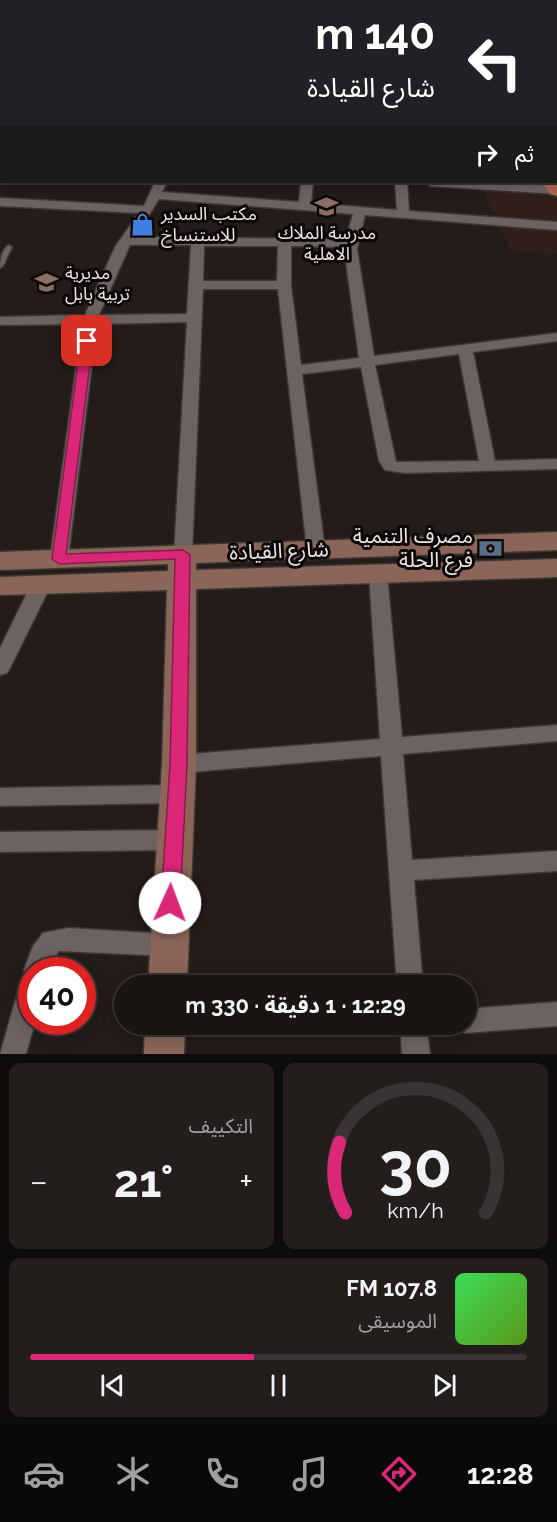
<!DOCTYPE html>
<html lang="ar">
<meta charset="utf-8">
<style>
:root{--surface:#1a1513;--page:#231e1c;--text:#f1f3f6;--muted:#9f9fa0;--line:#383433;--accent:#db2777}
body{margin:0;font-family:Raleway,"Noto Sans Arabic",sans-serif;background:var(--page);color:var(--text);direction:rtl;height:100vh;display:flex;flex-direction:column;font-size:22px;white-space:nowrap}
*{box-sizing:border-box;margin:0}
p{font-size:20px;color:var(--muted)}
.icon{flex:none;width:33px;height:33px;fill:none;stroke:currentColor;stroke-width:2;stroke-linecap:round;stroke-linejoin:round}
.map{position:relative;height:1054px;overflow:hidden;direction:ltr}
.panel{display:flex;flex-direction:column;gap:9px;padding:9px;background:#0e0c0a;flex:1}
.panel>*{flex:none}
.banner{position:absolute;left:0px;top:0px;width:558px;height:183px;box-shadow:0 3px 15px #0003,0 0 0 2px var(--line);direction:rtl;background:#202124;color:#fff;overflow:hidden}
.speed{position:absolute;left:18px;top:957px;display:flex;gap:12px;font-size:30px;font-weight:700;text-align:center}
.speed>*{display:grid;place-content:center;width:78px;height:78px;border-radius:50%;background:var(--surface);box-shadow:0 3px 15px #0003,0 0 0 2px var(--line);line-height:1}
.speed .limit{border:9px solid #d22;background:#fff;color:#111}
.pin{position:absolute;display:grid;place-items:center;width:51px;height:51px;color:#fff;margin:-26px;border-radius:12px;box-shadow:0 3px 9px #0006}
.me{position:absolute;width:66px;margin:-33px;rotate:2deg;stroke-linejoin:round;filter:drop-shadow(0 0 4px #0008)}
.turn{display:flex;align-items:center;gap:21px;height:126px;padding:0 24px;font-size:27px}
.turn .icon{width:78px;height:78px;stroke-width:2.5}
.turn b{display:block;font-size:42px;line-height:51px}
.then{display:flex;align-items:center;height:57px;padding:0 24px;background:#0003;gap:12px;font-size:22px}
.big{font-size:45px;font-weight:700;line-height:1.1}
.panel .card{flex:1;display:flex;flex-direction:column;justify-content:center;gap:9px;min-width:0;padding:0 21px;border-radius:12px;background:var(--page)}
.panel .dial{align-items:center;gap:0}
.dial svg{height:156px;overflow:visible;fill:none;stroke:var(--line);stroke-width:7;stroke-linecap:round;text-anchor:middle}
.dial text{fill:var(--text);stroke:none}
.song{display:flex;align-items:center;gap:18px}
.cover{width:72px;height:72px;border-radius:9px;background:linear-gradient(135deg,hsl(130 70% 55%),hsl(90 70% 35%))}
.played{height:6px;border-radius:3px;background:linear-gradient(90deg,var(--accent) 45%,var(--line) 45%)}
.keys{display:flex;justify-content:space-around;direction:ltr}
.heat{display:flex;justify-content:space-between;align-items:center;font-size:33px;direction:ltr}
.panel .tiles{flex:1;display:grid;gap:9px;grid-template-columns:1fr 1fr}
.card:last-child{grid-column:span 2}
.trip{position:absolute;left:114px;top:975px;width:363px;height:60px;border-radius:30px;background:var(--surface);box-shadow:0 3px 15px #0003,0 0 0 2px var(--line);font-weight:700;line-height:60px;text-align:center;direction:rtl}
.tabs{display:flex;height:96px;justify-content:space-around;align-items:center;background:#0a0808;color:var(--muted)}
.tabs .icon{width:42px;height:42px}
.tabs .active{color:var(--accent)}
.tabs b{font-size:27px;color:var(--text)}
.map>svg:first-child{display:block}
</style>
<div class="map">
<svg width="557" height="1054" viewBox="0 0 557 1054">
<rect width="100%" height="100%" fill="#231c19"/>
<path fill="#312019" d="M479 182H543L557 201V254L511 251Z"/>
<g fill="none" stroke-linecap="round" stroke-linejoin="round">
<defs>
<path id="lane" d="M9 245 12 247 3 266 0 268C0 260 2 249 9 245Z"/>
<path id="street" d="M197 0H205L196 2Z
M317 0H325V2H317Z
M383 0H425V1L384 2Z
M556 12H557V18H556Z
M556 45H557V51H556Z
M0 53H2V60L0 59Z
M556 63H557V69H556Z
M0 73H2V79H0Z
M556 84H557V90H556Z
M0 95H2V101H0Z
M556 107H557V113H556Z
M0 119H2V125H0Z
M556 131H557V137H556Z
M0 134H2L0 142Z
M155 182H167L162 192 299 202 301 182H313L311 203 397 210 395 182H407L409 211 557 222V230L365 215 357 249 374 356 557 333V341L473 352 495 461 557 459V469L405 473 385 470 379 461 361 367 302 374 325 550 323 554H309L307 550 278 289H203L192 555 190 559H176L174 555 187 322 97 324 68 559 66 563H52L50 559 82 324 0 325V317L85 315 115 247 139 213 0 206V198L144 206ZM159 199 353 214 346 239 135 237ZM130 245H191L187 314 99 315ZM204 246H278L277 281H203ZM291 246 344 247 359 358 301 365 291 285ZM459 354 479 461 396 462 375 365Z
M425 182H480L557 186V194L431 186Z
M378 568 385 570 387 574 402 737 557 725V741L403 754 412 860 557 851V871L414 880 423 986H397L381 756 179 773 171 770 168 764 171 758 179 755 380 739 369 574 371 570Z
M41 579 48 581 51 585 10 668 7 673 0 675V648L31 585 34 581Z
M176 785 184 788 187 794 184 800 176 803 0 806V788Z
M173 830 181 833 185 840 181 847 173 850 0 852V832Z
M68 928 168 934 177 937 181 945 177 953 168 956 59 951 53 959 50 970H32V1022H35L26 1054H0L19 988 23 980 28 978 24 970 33 946 43 933Z
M557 1002V1026L466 1033 457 1030 454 1024H466V1009Z
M400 1024H426L430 1054H402Z"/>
<path id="secondary" d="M94 0H112L93 2Z
M462 0H484L461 2Z
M0 32H2V40H0Z
M557 532V550L196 563V570L557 559V577L196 589V764L187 986H148L162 764 167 590 0 595V577L168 571V564L0 570V552Z
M145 1024H185L184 1054H144Z"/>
<path id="primary" d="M413 0H427L428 2H413Z
M439 0H453L454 2H439Z
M556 141H557V153H556Z
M557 177V196L550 194 541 182H556Z"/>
</defs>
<use href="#lane" stroke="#3d3735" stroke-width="3"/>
<use href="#street" stroke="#3d3735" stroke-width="3"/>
<use href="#secondary" stroke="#3d3735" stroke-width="3"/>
<use href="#primary" stroke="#3d3735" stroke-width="3"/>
<use href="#lane" fill="#6c6360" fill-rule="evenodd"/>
<use href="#street" fill="#6c6360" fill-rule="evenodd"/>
<use href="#secondary" fill="#8a6558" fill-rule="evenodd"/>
<use href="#primary" fill="#a86751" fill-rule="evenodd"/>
</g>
<path fill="#db2777" stroke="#8e194d" stroke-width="1.5" d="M87 338 93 341 66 554 183 550 190 555 187 764 180 903 177 908 170 911 164 908 161 903 170 764 175 559 59 564 52 559 81 341Z"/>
<defs>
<symbol id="school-bare" viewBox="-9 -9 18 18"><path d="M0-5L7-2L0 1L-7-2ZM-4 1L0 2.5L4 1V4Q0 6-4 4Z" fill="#8d6e63" stroke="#0a0706" stroke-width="2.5" paint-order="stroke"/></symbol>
<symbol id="shop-bare" viewBox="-9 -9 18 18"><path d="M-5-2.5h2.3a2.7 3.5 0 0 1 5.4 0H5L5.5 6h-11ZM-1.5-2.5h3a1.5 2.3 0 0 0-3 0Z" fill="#3f7fe0" stroke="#0a0706" stroke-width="2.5" paint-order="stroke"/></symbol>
<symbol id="bank-bare" viewBox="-9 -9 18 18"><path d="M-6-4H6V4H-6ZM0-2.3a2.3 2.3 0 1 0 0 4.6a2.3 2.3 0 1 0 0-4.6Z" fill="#5c6f8a" stroke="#0a0706" stroke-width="2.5" paint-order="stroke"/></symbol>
</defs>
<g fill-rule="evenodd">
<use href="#school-bare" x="310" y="190" width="33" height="33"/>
<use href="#shop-bare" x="126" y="208" width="33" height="33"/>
<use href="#school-bare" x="30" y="266" width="33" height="33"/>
<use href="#bank-bare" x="474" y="532" width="33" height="33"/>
</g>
<g text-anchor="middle" stroke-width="6" stroke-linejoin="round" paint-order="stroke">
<g font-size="18" fill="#e9e3e1" stroke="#0a0706" text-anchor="start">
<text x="161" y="220">مكتب السدير<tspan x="161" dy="21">للاستنساخ</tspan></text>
<text x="327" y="239" text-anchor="middle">مدرسة الملاك<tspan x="327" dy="21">الاهلية</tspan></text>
<text x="65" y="279">مديرية<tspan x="65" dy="21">تربية بابل</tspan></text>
</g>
<g font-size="21" fill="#e9e3e1" stroke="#0a0706" text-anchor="end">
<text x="473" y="543">مصرف التنمية<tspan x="473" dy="24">فرع الحلة</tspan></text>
</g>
<g font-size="21" fill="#e9e3e1" stroke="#0a0706">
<text transform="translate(279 551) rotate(-2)" y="7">شارع القيادة</text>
</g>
</g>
</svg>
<div class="speed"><div class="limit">40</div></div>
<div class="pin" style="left:87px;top:341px;background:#d93025"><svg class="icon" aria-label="arrive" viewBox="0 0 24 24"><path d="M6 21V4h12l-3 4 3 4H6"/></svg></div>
<svg class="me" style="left:170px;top:903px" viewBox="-20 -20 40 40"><circle r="19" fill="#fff"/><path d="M0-13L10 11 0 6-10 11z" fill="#db2777"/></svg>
<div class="trip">12:29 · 1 دقيقة · 330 m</div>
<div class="banner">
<div class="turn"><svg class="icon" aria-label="left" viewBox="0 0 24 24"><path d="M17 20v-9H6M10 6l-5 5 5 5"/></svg><div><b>140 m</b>شارع القيادة</div></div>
<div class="then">ثم<svg class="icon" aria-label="right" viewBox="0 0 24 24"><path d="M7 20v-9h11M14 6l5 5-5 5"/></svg></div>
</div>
</div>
<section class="panel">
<div class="tiles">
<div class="card dial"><svg viewBox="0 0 100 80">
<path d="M14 69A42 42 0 1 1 86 69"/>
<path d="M14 69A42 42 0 0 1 11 33" stroke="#db2777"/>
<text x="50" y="56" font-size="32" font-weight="700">30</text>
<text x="50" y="72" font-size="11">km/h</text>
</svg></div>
<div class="card"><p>التكييف</p>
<div class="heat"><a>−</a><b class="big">21°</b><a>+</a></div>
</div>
<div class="card">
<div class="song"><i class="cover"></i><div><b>107.8 FM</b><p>الموسيقى</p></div></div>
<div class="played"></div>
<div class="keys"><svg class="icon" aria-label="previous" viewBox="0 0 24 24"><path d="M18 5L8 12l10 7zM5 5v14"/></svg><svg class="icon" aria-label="pause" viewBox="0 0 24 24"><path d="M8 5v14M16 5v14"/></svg><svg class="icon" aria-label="next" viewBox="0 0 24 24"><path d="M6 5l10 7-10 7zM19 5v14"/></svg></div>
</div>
</div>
</section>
<nav class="tabs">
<b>12:28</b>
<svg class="icon active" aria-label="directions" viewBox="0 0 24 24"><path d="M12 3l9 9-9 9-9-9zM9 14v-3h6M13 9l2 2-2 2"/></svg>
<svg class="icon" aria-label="music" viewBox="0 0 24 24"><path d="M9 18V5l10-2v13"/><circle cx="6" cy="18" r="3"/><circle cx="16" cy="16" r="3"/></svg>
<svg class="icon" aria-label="phone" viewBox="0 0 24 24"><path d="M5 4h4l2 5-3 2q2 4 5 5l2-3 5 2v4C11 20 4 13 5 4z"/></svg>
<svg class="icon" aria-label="climate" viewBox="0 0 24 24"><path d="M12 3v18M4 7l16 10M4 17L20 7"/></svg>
<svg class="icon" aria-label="car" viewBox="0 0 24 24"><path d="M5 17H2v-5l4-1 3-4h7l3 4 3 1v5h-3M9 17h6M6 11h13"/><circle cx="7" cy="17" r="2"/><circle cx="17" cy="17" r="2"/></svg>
</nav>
